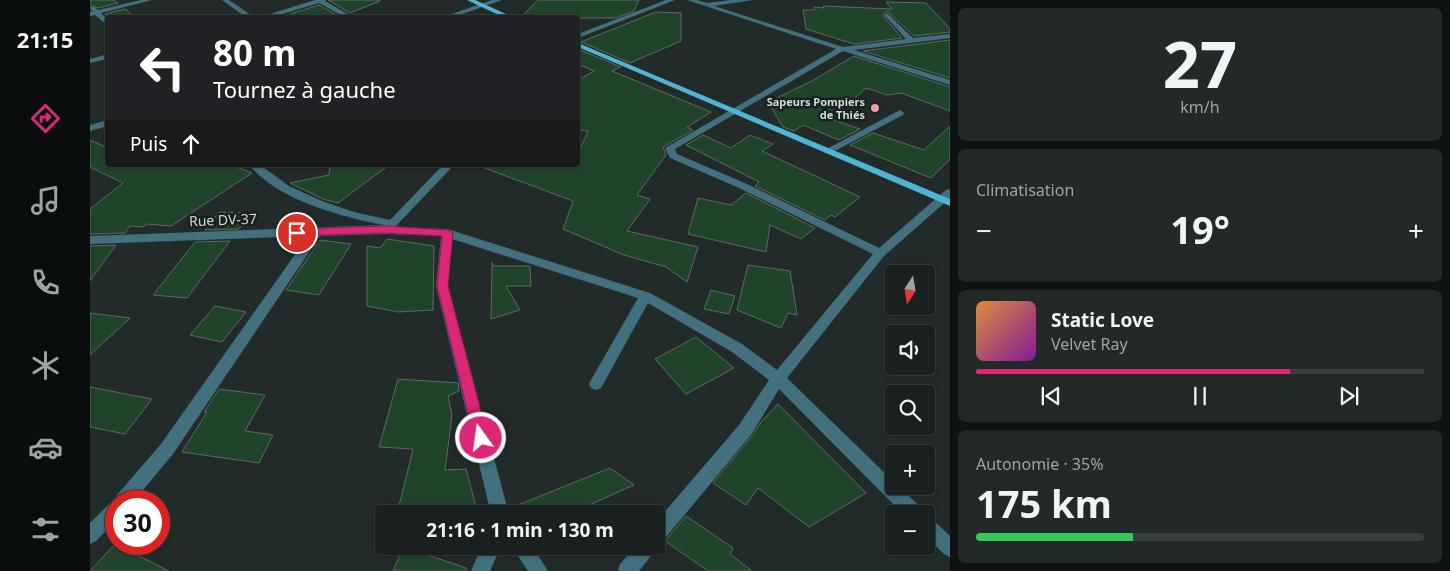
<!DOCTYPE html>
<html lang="fr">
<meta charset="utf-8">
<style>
:root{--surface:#1a2020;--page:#232829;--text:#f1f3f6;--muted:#9fa3a5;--line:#383e3e;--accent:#db2777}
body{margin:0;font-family:"Noto Sans",sans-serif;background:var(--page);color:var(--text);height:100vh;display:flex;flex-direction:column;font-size:19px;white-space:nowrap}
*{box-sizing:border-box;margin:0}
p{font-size:16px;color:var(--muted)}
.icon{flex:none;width:28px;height:28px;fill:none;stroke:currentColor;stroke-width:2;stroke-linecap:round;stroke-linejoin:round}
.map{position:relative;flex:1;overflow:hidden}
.sheet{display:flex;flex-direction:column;gap:8px;padding:8px;background:#0e1212;width:500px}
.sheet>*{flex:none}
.top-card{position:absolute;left:15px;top:15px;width:475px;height:152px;border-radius:5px;box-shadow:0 1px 4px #0004,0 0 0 1px var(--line);background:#202124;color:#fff;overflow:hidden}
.needle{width:32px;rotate:192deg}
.fabs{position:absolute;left:795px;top:265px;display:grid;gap:10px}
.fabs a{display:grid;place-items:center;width:50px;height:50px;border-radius:5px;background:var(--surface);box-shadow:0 1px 4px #0004,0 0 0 1px var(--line);font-size:25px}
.speed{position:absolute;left:15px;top:490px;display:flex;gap:10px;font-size:25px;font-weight:700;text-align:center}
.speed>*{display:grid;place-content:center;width:65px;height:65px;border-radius:50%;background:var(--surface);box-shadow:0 1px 4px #0004,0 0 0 1px var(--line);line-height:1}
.speed .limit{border:8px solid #d22;background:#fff;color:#111}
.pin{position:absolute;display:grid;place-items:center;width:42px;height:42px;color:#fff;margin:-21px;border:2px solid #fff;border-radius:50%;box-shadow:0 1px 5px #0007}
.me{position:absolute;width:55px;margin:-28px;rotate:346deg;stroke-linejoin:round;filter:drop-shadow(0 0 4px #0008)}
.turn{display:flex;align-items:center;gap:18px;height:105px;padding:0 25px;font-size:22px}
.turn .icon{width:65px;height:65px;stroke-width:2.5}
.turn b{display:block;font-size:35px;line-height:42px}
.then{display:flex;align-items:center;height:48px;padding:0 25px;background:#0003;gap:10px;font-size:19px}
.big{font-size:38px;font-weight:700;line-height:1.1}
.sheet .widget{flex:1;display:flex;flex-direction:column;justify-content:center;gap:8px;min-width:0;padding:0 18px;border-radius:8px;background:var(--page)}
.sheet .dial{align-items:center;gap:0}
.dial b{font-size:65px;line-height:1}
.song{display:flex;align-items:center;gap:15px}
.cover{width:60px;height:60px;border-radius:8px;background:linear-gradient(135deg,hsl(30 70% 55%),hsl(290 70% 35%))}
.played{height:5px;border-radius:2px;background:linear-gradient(90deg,var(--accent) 70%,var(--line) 70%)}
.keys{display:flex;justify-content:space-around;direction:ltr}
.heat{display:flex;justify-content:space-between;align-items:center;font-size:28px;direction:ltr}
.charge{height:8px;border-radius:4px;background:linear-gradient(90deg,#34c759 35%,var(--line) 0)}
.trip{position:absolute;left:285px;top:505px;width:290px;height:50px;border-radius:5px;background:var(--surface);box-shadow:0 1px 4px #0004,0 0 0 1px var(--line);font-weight:700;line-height:50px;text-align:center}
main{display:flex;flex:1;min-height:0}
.tabs{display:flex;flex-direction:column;width:90px;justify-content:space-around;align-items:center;background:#0a0d0d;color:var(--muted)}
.tabs .icon{width:35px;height:35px}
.tabs .on{color:var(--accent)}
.tabs b{font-size:22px;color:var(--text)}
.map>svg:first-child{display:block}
</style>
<main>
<nav class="tabs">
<b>21:15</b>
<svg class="icon on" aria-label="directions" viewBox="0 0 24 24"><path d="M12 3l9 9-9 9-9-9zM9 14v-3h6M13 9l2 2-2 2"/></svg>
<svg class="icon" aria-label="music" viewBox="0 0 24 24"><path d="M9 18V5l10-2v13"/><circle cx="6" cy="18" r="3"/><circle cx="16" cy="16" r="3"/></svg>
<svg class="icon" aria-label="phone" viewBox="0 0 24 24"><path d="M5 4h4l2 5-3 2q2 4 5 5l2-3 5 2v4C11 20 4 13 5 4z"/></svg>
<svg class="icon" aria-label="climate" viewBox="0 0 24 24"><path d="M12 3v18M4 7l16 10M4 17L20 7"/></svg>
<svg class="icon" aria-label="car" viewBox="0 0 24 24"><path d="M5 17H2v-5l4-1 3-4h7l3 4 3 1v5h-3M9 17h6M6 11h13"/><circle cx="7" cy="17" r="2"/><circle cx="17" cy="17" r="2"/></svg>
<svg class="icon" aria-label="filters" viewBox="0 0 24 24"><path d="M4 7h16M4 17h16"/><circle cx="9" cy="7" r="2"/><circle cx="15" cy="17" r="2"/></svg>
</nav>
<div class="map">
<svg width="860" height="571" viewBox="0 0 860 571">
<rect width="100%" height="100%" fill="#232b2a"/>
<path fill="#1f442a" stroke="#616863" d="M0 0H23L28 3 8 8 0 5Z
M238 0H290V1L260 13Z
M448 0H549L544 11 526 18H430Z
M796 2 836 3 860 29V32L824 36 797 11 793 14 794 17 812 38 764 44 716 29 713 10H725L724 7 734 8 733 6 802 9Z
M229 5 250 17 187 18Z
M35 9 46 18H18L15 14Z
M566 12 591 13V41L540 63 491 42Z
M860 40V78L773 51Z
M488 49 531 67 522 71 621 112 597 127 603 130 573 147 576 155 547 195 560 199 537 231 608 247 597 282 576 267 534 255 473 229 483 201 392 167V165H488V154L498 131 488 130V80L504 71 488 64Z
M764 56 860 87V111L811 93 797 95 776 88 741 119 770 129 749 140 713 125 704 131 693 127 678 102 722 81Z
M860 126V159L841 178 760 145 783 133 834 150Z
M613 135 641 148 660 135 683 144 672 151 770 197 745 217 741 215 735 220 665 186 669 182 596 145Z
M0 140 18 148V165H141L162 173 81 226 57 224 53 227 40 226 35 233 0 234V209L33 183 0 167Z
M240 165H299L248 203 233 199 200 183 239 175Z
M656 193 725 228 711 239 680 225 676 252 598 234 608 198 641 205Z
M129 212 160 213 149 229 115 230Z
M297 239 344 246 343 310 308 312 277 306V246L290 248Z
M230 240 261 244 229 295 196 290Z
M140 241 97 298 63 295 105 242Z
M26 245 0 281V246Z
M402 262 404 266H440L441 286H416L430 310 401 319Z
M658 265 700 271 707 315 698 313 691 328 647 310Z
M621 290 645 296 639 314 614 309Z
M125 306 156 312 132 342 100 335Z
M0 313 40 318 0 355Z
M606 337 644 368 596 394 565 359Z
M308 379 368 383 369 391 358 396 362 415 355 470 376 469 388 514H307L323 449 289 447Z
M0 387 62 399 35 434 0 427Z
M129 389 175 395 155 431 183 435 169 463 92 452 117 412H114Z
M688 404 776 493 719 527 668 488 656 505 623 483 662 436 671 422Z
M520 468 544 485 479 514H428L423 507Z
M596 516 643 548 640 554 662 571H618L575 541Z
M25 544 79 571H0Z
M314 547 376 568V571H303Z"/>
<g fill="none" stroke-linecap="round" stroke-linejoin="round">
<path fill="#42707f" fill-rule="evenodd" d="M51 0H62L11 13 18 20V26L5 15 0 16V12H2L0 7H4L8 10Z
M132 0H139L165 18H157Z
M225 0H236L235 1 265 18H256L229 3 179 18H167Z
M402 0H412L361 18H350Z
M576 0H585L488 38V34Z
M597 0H607L617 3 641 0H663L624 6 753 47 816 39 795 16V14L797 13 823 38 860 34V38L764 50 860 80V85L753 51 585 149 587 154 657 184 789 248 856 190 860 189V198L794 256 697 378 804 482V486H809L831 508 834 514H813L689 389 661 435 572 542 566 545 567 546 564 552 549 571H528L530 564 546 546H566V522L649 425 679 380 642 352 558 303 511 388 506 390 501 388 499 384 501 380 548 298 362 239 358 286 419 514H401L346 286 351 236 296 234 230 236 83 454 44 501H26V521L6 541 0 544V523L20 503 25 501 27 495 71 444 218 236 0 244V236L294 225C250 216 190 201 159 165H170L199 186 232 201 264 212 300 220 353 165H364L305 227 357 229 560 293 652 344 687 370 783 254 649 188 580 158 575 148 746 49Z
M18 54V59L0 63V59Z
M810 110 814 113 813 115 741 153H735L733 151Z
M18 120V126L0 131V125Z
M836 516 842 519 860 536V557L854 554 836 537Z
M392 546H411L400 571H381Z
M421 546H442L458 571H438Z"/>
<path fill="#4fb5d5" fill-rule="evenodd" d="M377 0H385L425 18H415Z
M488 43 860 199V206L488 47Z"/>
</g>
<path fill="#db2777" stroke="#8e194d" d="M296 226 357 230 363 233 358 286 398 438 396 442 391 444 386 442 384 438 347 286 352 236 296 233 207 236 202 233 207 229Z"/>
<circle fill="#f49aa4" stroke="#192120" stroke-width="2" cx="785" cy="108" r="5"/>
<g text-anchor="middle" stroke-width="5" stroke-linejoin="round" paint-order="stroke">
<g font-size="11" font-weight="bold" fill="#d3d9d8" stroke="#192120" text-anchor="end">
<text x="775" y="106">Sapeurs Pompiers<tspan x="775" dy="13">de Thiés</tspan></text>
</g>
<g font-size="14" fill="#d3d9d8" stroke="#192120">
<text transform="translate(133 220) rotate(-2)" y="5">Rue DV-37</text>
</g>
</g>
</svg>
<div class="fabs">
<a><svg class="needle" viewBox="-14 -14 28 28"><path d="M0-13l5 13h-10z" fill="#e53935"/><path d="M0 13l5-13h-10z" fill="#9fa3a5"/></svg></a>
<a><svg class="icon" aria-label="sound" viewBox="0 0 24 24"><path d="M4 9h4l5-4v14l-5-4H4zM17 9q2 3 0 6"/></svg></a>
<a><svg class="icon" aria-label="search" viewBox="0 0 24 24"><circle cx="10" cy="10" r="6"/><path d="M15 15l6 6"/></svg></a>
<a>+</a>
<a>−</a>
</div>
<div class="speed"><div class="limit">30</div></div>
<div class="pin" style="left:207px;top:233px;background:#d93025"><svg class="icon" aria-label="arrive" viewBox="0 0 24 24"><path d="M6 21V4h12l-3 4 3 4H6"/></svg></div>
<svg class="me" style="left:391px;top:438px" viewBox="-20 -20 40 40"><circle r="17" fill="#db2777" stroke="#fff" stroke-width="3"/><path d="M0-11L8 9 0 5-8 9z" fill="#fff"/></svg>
<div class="trip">21:16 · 1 min · 130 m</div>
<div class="top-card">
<div class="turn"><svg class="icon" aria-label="left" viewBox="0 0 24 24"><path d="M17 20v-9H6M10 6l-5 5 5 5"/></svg><div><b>80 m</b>Tournez à gauche</div></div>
<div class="then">Puis<svg class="icon" aria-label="ahead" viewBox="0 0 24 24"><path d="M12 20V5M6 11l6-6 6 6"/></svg></div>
</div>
</div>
<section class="sheet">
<div class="widget dial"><b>27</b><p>km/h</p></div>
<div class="widget"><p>Climatisation</p>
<div class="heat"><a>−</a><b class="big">19°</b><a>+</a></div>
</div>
<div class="widget">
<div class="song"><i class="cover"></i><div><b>Static Love</b><p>Velvet Ray</p></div></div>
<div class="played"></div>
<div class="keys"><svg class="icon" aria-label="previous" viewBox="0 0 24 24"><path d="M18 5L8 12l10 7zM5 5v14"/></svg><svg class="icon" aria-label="pause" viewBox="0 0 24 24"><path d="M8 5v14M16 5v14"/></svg><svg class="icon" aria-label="next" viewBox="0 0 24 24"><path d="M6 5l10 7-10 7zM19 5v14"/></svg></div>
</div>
<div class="widget"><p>Autonomie · 35%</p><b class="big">175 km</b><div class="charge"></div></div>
</section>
</main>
